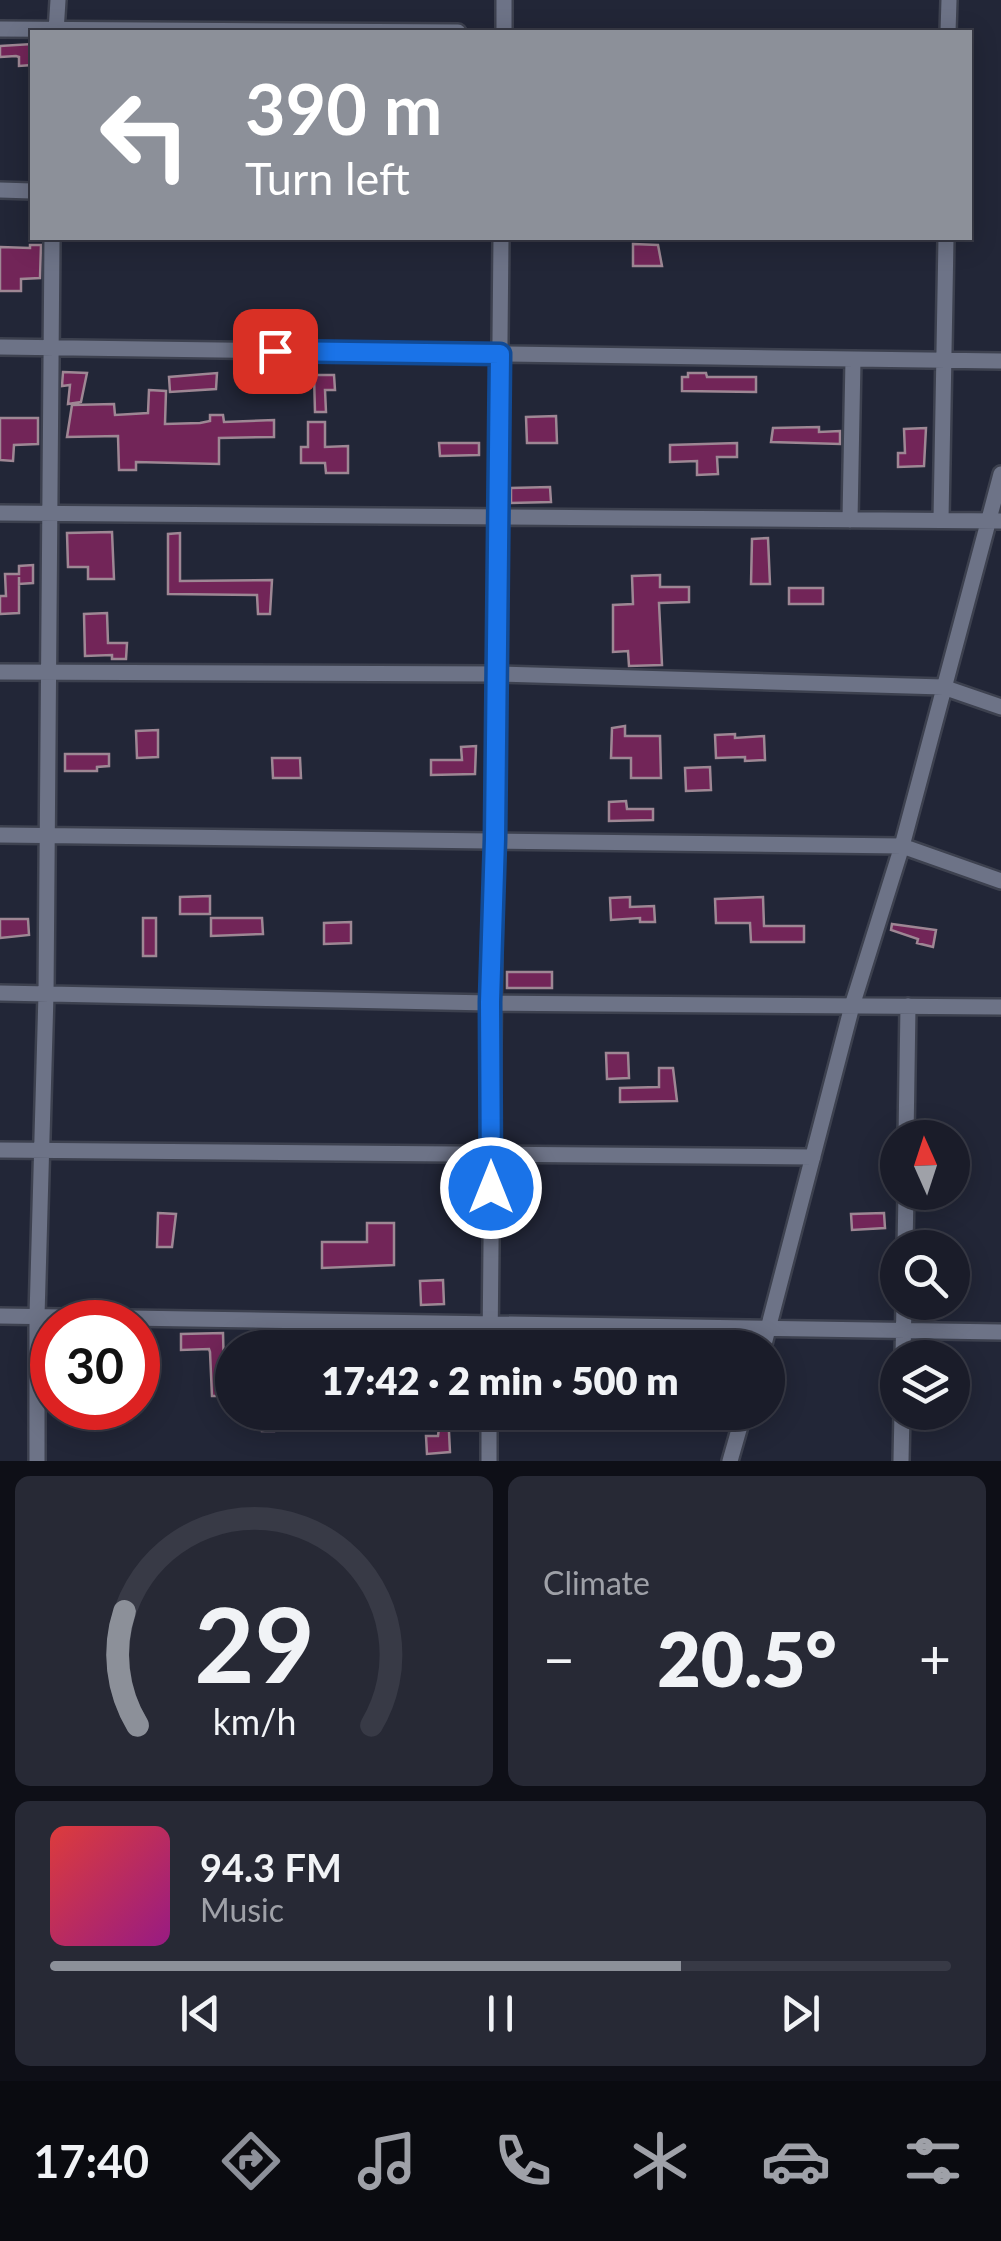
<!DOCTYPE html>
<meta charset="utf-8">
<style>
:root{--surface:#1a1c29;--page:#272935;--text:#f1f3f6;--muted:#9fa1a8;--line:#383a46;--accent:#8c9099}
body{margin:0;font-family:Lato,sans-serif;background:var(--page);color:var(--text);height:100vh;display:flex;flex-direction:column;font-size:38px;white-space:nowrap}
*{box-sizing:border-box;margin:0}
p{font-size:32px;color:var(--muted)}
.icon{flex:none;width:55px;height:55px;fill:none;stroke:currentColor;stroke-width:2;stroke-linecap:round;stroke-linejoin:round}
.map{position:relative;height:1461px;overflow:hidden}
.details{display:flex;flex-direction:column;gap:15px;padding:15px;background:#0e0f17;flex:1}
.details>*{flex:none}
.hud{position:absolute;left:30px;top:30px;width:942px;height:210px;border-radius:0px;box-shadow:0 5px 25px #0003,0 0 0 2px var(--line);background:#8c9099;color:#fff;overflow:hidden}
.needle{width:65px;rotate:357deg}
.buttons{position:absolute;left:880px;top:1120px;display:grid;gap:20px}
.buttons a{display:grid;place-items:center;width:90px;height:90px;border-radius:50%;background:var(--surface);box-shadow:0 5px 25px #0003,0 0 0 2px var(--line);font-size:50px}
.speed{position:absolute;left:30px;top:1300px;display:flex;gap:20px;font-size:50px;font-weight:700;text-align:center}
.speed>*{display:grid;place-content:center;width:130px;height:130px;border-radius:50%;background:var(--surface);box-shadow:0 5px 25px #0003,0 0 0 2px var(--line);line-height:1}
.speed .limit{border:15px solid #d22;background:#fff;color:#111}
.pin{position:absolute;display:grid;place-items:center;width:85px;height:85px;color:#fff;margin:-42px;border-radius:20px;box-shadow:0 5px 15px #0006}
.me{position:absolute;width:110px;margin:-55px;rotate:0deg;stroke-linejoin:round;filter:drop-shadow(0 0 8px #0008)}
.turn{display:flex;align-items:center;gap:35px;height:210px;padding:0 50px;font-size:45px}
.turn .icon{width:130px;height:130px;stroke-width:2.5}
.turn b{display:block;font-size:70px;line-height:85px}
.big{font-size:75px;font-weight:800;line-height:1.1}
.details .widget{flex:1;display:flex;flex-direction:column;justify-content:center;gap:15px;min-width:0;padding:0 35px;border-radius:15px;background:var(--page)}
.details .dial{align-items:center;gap:0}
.dial svg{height:260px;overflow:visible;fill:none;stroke:var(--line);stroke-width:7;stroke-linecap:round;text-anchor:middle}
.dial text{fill:var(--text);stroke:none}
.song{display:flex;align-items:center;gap:30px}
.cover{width:120px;height:120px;border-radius:15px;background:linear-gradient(135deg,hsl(0 70% 55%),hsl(310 70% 35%))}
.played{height:10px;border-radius:5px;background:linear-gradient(90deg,var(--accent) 70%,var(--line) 70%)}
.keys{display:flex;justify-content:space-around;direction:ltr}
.heat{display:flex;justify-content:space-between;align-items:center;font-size:55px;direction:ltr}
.details .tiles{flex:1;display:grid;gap:15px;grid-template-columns:1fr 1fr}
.widget:last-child{grid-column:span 2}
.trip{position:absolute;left:215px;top:1330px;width:570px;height:100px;border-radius:50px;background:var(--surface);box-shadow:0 5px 25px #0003,0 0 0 2px var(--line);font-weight:800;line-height:100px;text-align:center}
.dock{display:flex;height:160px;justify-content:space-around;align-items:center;background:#0a0b10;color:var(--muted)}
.dock .icon{width:70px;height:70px}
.dock .active{color:var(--accent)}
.dock b{font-size:45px;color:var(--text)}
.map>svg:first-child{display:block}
</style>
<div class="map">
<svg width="1001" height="1461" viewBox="0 0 1001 1461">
<rect width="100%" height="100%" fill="#222637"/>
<path fill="#722558" stroke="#9e8794" stroke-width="2.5" d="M32 44V65L19 66V57L16 56 0 57V46Z
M633 244 658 245 662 266H633Z
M30 245H41L40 278 21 279V291H0V247L30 248Z
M63 372 87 373 81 402 68 404 70 385 62 386Z
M217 373 216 389 170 392 169 377Z
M688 373H706L707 377H756V392L682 391V377H688Z
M314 375H334L335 390H325L326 412H315Z
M149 390 166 391 165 424 200 423 210 421V415H223L224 422 274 420V437L219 438V464L136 462V470H119L118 436 67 437 72 405 114 404 115 415 148 413Z
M556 416 557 443H527L526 417Z
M0 418H38V444L14 445 13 461 0 460Z
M308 422H325V447L348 446V473H326L325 463H301V447H308Z
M819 427V432L840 431V444L771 442 773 428Z
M926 428 924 466 898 467V453H905L904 429Z
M439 443H479V455L440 456Z
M737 443V457H717L718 474 697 475V461L670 462V445Z
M550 487 551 502 511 503V488Z
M112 532 114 579H88V567H68L67 533Z
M180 533V581L272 580 270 614H258L257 595 168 594V534Z
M768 538 770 584H751L752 539Z
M33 565V583L19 584V577V613L0 614V596H6L5 574H19V566Z
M660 575V587H689V602L659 603 662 665 629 666 628 651 613 652V605L633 604 632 576Z
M789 588H823V604H789Z
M107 613 108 643H127L126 659H112V655L85 656 84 614Z
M625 726V736H660L661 778H631V758H611L612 728Z
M158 730V757L137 758 136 731Z
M735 734V738L764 736 765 760 745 761V757L716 758 715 735Z
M476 746 475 774 431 775V760H462L461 747Z
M65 754H109V766L97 767V771H65Z
M272 758H300L301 778H273Z
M710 767 711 790 686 791 685 768Z
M626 801 627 809H653V820L609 821V802Z
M210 896V914H180V897Z
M630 897V907L654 906 655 922H640V918L611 920 610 898Z
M763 897 764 926H804V942H751L750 923H716L715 899Z
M143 918H156V956H143Z
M211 918H262L263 934 211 936Z
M0 919H28L29 935 0 938Z
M351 922V943L324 944V923Z
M892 924 936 930 933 947 917 943 918 939 891 930Z
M507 972H552V988H507Z
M606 1053H628L629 1078 607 1079Z
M659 1068H673L677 1101 620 1102V1088L659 1087Z
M158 1213 176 1214 172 1247H157Z
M884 1213 885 1228 852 1230 851 1214Z
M367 1223H394V1265L322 1268V1242H367Z
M443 1280 444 1304 421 1305 420 1281Z
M223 1333 224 1372H232V1396H212L210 1352 209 1349 181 1350V1334Z
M262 1412H308L309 1426 274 1427V1431H262Z
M441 1412H448L450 1452 427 1454 426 1436H438Z"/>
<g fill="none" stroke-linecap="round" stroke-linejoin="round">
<defs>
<path id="minor" d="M0 29 458 32
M56 32 58 0
M504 32V0
M948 32 949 0
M0 190 32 191
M0 347 1001 361
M0 513 1001 521
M850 520 853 359
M941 520 946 238
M0 672 497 674 943 687 1001 707
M0 835 902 846 1001 881
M0 993 490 1003 1001 1007
M906 1138 908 1006
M0 1150 813 1157
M905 1248 906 1192
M0 1316 1001 1332
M490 1348C492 978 496 608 501 238
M763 1348 852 1006 902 846 1001 474
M903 1358 904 1302
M37 1461V1316L46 994 52 238
M489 1461V1412
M730 1461 744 1412
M901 1461 902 1412"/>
</defs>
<use href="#minor" stroke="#3d414f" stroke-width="20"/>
<use href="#minor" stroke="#6d7387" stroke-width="15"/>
</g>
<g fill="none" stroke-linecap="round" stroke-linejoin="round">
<defs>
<path id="route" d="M275 351 500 354 495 839 490 1002 491 1188"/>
</defs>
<use href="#route" stroke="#114b97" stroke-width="25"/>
<use href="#route" stroke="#1a73e8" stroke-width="18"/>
</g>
</svg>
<div class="buttons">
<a><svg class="needle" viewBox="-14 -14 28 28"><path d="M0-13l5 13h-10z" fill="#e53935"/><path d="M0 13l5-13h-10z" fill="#9fa1a8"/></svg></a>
<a><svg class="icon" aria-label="search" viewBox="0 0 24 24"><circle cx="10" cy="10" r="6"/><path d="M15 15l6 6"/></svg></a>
<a><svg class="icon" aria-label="layers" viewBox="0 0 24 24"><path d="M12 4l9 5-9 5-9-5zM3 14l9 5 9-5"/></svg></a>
</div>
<div class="speed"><div class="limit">30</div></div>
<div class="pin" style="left:275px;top:351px;background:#d93025"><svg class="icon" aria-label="arrive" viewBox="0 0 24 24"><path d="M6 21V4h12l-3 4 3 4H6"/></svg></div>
<svg class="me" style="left:491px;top:1188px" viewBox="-20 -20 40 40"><circle r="17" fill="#1a73e8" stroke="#fff" stroke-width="3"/><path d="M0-11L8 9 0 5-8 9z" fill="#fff"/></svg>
<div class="trip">17:42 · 2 min · 500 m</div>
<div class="hud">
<div class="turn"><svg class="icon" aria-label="left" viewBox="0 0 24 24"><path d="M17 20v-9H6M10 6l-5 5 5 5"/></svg><div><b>390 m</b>Turn left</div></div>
</div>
</div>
<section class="details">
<div class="tiles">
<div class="widget dial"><svg viewBox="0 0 100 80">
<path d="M14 69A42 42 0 1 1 86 69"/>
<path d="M14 69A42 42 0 0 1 10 34" stroke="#8c9099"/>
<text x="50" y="56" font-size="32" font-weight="700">29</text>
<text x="50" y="72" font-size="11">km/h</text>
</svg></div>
<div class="widget"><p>Climate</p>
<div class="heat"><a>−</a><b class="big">20.5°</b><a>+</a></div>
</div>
<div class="widget">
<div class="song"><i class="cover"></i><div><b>94.3 FM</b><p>Music</p></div></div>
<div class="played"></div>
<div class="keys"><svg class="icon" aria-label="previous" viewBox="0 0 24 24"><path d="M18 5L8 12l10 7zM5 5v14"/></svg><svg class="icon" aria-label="pause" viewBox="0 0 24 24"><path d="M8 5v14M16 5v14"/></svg><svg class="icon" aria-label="next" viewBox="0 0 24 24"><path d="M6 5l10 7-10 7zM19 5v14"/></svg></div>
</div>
</div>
</section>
<nav class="dock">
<b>17:40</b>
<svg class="icon active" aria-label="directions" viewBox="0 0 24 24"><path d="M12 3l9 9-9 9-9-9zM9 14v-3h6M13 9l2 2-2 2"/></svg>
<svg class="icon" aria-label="music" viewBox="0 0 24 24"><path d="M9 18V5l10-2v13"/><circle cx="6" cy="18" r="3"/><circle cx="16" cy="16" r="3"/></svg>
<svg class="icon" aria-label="phone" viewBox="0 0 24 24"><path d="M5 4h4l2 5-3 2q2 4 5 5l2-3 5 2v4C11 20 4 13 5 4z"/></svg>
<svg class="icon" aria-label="climate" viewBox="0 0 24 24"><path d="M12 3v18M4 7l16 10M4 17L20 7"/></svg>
<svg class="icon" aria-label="car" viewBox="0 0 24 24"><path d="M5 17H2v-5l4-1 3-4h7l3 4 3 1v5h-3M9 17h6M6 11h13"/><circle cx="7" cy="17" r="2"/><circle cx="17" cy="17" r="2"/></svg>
<svg class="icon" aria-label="filters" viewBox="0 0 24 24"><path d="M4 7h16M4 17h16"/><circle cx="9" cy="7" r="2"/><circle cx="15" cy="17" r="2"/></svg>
</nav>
